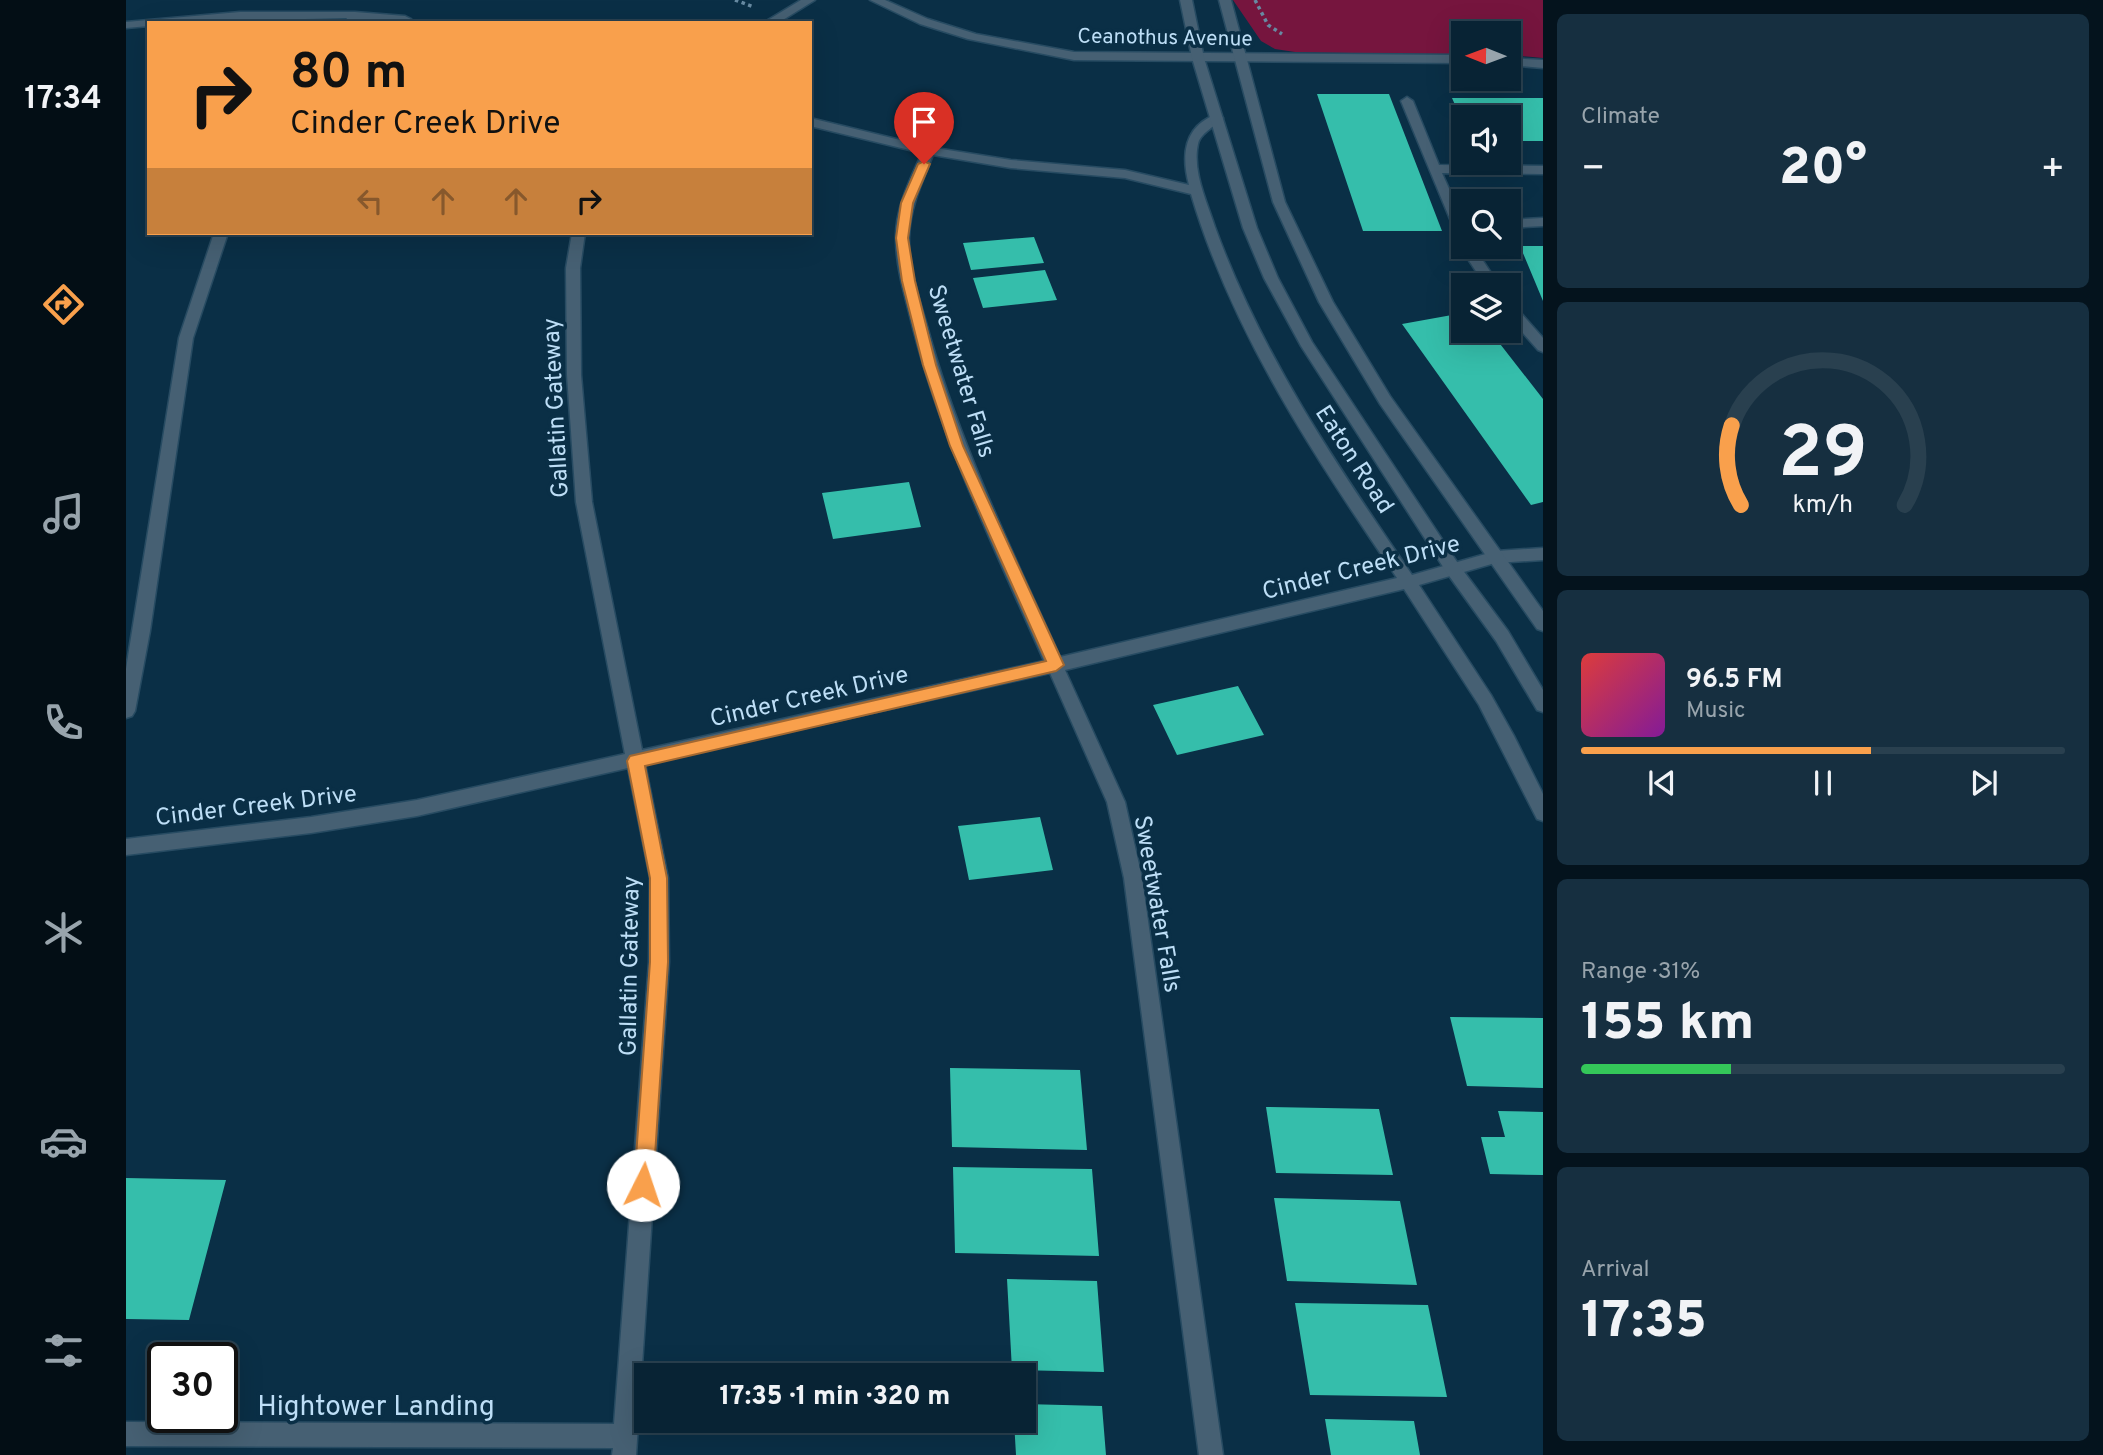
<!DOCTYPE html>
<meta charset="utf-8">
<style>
:root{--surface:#082334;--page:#162f40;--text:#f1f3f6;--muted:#98a4ac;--line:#29404f;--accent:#f9a04c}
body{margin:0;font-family:Overpass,sans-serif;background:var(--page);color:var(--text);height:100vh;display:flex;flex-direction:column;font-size:26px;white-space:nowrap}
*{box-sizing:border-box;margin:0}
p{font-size:23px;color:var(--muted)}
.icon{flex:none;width:38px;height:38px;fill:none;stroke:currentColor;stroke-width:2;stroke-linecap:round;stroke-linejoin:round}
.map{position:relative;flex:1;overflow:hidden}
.side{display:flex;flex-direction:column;gap:14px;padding:14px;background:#04131d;width:560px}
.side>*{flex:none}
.top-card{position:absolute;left:21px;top:21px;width:665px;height:214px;border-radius:0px;box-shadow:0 7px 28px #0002,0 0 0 2px var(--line);background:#f9a04c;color:#111;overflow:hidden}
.needle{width:46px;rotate:271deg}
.fabs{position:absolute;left:1325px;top:21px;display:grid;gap:14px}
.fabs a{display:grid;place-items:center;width:70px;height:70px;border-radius:0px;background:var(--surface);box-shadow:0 7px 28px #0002,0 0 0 2px var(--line);font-size:35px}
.speed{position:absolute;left:21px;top:1342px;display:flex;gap:14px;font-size:35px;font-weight:700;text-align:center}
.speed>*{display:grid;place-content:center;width:91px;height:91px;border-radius:50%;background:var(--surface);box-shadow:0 7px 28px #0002,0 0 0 2px var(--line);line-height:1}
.speed .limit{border:4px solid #111;border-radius:10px;background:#fff;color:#111}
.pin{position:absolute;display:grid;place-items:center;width:60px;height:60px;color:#fff;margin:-72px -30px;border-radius:50% 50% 50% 0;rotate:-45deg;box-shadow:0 0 7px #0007}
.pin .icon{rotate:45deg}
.me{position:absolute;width:77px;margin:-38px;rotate:4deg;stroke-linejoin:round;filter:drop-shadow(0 0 5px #0008)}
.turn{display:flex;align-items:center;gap:24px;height:147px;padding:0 28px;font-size:32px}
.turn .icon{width:91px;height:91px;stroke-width:2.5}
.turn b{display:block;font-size:49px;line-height:60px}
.lanes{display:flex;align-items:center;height:66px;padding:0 28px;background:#0003;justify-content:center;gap:35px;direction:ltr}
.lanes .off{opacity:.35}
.big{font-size:52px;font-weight:800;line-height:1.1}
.side .card{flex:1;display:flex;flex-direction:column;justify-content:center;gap:10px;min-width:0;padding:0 24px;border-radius:10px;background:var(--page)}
.side .dial{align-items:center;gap:0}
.dial svg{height:182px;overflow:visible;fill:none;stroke:var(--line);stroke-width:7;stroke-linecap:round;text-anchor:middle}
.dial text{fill:var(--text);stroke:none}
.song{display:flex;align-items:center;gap:21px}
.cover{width:84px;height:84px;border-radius:10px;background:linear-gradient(135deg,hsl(0 70% 55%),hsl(290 70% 35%))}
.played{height:7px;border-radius:4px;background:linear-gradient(90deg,var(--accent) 60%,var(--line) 60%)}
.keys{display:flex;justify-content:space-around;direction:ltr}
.heat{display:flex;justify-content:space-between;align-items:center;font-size:38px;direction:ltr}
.charge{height:10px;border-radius:5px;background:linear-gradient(90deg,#34c759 31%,var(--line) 0)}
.trip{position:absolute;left:508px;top:1363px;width:402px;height:70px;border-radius:0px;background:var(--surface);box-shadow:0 7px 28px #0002,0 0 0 2px var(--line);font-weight:800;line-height:70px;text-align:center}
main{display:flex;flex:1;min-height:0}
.dock{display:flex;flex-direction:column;width:126px;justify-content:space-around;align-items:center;background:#030e15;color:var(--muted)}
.dock .icon{width:49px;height:49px}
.dock .active{color:var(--accent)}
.dock b{font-size:32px;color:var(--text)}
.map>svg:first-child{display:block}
</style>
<main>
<nav class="dock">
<b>17:34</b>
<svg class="icon active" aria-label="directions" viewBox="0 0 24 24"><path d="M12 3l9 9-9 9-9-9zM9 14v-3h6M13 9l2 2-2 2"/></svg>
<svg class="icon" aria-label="music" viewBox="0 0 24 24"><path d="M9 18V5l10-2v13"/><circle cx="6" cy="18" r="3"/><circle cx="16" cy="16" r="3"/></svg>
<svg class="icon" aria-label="phone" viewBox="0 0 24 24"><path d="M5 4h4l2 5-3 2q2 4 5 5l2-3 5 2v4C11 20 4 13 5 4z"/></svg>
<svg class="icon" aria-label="climate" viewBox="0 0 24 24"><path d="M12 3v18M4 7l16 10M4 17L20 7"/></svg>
<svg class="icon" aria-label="car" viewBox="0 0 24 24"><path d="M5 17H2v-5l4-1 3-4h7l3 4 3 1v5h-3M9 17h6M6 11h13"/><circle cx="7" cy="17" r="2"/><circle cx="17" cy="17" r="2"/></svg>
<svg class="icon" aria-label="filters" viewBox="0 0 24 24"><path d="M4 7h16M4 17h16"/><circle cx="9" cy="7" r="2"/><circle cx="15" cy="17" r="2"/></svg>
</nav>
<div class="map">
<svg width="1417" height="1455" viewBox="0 0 1417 1455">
<rect width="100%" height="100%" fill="#0a2f46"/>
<path fill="#76153e" d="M1107 0H1417V58L1383 55 1382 33H1337V55L1169 52 1149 49 1135 41Z"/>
<path fill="#35beab" d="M1191 94H1263L1316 231H1237Z
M1326 98H1417V141H1382V117H1337V123Z
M908 237 918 263 845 270 837 243Z
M1394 246H1417V301Z
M919 270 931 300 857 308 847 278Z
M1337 313V331H1364L1417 399V502L1405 505 1276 324Z
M783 482 795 527 707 539 696 493Z
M1112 686 1138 735 1051 755 1027 705Z
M914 817 927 870 843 880 832 826Z
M1324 1017 1417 1018V1088L1341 1086Z
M824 1068 954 1070 961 1150 826 1147Z
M1140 1107 1253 1109 1267 1175 1150 1173Z
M1372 1111 1417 1112V1175L1364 1174 1355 1137H1379Z
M827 1167 966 1169 973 1256 829 1253Z
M0 1178 100 1180 63 1320 0 1319Z
M1148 1198 1274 1201 1291 1285 1161 1281Z
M881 1279 971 1281 978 1372 886 1370Z
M1169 1303 1302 1305 1321 1397 1184 1395Z
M898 1404 976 1406 980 1455H890L888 1421H898Z
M1199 1419 1288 1421 1294 1455H1205Z"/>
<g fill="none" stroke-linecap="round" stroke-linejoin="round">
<defs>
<path id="service" d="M1281 97 1287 101 1313 165 1417 166V174L1316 173 1337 220V237L1331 236 1275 101Z
M1417 218V226L1382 228V220Z
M1336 244 1337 247H1348L1373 285H1359L1334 247Z
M1382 303 1387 304 1417 338V352L1412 350 1382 316Z
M1417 548V560L1370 563 1362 557 1370 551Z"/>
<path id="minor" d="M675 0H689L652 23H637Z
M744 0H759L802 19 850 34 948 52 1337 55V63L948 60 842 39 794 24Z
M114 12H229L279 16 285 19 279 22 232 19 230 23H218L221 18 23 23V26L0 28V22Z
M1382 58 1417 60V68L1382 65Z
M1091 114 1097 118C1090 126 1074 133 1072 144 1066 171 1081 202 1089 227 1135 354 1210 464 1286 575L1370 551 1378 557 1376 561 1293 585 1365 695 1388 736 1417 794V821L1411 819 1353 705 1278 589 939 670 999 802 1016 878 1097 1455H1073L998 878 981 802 924 673 519 764 542 878 543 962 510 1455H486L487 1448 0 1446V1422L488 1424 523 962 524 878 502 768 291 816 185 833 0 855V839L185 817 291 800 499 754 450 502 441 375 440 268 446 233H459L454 268 455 375 466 502 516 750 918 661C870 551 817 444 787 328 780 299 770 269 770 239 769 209 784 180 796 153L684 126V118L803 147 885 160 999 170 1063 185C1055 155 1058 126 1091 114ZM807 155 885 168 999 178 1065 194C1107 335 1189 457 1271 578L934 657C885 548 832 441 801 326 793 298 782 266 783 237 784 207 796 182 807 155Z
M88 233H102L67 338 24 631 9 711 6 716 0 718V669L53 338Z"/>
<path id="tertiary" d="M1054 0H1066L1078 58 1131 228 1152 278 1186 342 1333 565 1382 631 1417 690V712L1411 710 1370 641 1321 573 1175 346 1138 278 1117 228 1066 58Z
M1093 0H1105L1159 202 1207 302 1264 396 1417 611V631L1411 629 1254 404 1193 302 1147 202Z"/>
</defs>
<use href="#service" stroke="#274b62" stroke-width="3"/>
<use href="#minor" stroke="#274b62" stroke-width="3"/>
<use href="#tertiary" stroke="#274b62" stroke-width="3"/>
<path stroke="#678aa2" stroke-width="3.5" stroke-dasharray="3.5 3.5" stroke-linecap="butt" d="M609 0 628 7
M1129 0 1142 25 1156 34"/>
<use href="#service" fill="#466073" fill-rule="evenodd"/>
<use href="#minor" fill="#466073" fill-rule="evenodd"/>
<use href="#tertiary" fill="#466073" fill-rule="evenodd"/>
</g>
<path fill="#f9a04c" stroke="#a26831" stroke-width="2" d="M798 161 804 164 787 203 782 238 789 281 810 365 837 446 938 665 930 671 519 766 541 878 542 962 527 1185 524 1192 517 1195 510 1192 508 1185 524 962V878L501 761 504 756 920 661 824 446 797 365 776 281 770 238 775 203 792 164Z"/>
<g text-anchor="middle" stroke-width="7" stroke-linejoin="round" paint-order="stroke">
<g font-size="21" fill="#bddef6" stroke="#0a2f46">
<text transform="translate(1039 37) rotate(1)" y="7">Ceanothus Avenue</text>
</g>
<g font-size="24" fill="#bddef6" stroke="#0a2f46">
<text transform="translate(836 371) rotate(73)" y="8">Sweetwater Falls</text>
<text transform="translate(429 408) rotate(-93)" y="8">Gallatin Gateway</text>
<text transform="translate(1229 459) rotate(57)" y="8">Eaton Road</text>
<text transform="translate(1235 567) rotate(-14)" y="8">Cinder Creek Drive</text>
<text transform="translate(683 696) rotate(-13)" y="8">Cinder Creek Drive</text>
<text transform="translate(130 805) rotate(-7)" y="8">Cinder Creek Drive</text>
<text transform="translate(1032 904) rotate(80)" y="8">Sweetwater Falls</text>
<text transform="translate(503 966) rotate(-89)" y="8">Gallatin Gateway</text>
</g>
<g font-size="28" fill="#bddef6" stroke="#0a2f46">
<text x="250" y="1415">Hightower Landing</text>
</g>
</g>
</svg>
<div class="fabs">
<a><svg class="needle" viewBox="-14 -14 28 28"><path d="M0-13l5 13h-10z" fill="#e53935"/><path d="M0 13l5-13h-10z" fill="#98a4ac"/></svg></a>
<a><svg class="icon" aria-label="sound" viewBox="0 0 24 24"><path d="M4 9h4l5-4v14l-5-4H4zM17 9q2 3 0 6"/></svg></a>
<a><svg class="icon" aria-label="search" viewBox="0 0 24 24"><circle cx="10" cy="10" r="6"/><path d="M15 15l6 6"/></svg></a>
<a><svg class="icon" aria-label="layers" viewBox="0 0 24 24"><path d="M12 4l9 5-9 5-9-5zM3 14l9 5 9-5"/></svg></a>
</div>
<div class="speed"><div class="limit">30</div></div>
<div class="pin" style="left:798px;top:164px;background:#d93025"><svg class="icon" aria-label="arrive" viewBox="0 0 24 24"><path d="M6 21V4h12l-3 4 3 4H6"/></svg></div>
<svg class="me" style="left:517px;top:1185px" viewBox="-20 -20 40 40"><circle r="19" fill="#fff"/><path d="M0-13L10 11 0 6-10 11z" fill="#f9a04c"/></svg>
<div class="trip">17:35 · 1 min · 320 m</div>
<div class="top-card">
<div class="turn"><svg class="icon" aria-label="right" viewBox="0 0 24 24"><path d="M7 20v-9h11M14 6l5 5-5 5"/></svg><div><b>80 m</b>Cinder Creek Drive</div></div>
<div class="lanes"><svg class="icon off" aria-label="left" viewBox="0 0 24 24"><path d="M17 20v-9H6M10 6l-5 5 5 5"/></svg><svg class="icon off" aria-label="ahead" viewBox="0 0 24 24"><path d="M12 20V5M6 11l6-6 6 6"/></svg><svg class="icon off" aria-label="ahead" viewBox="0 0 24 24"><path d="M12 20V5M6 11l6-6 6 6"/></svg><svg class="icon" aria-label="right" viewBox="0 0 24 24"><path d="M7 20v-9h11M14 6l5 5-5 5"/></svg></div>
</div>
</div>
<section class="side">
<div class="card"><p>Climate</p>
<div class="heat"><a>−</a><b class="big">20°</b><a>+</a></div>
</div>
<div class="card dial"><svg viewBox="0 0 100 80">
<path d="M14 69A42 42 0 1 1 86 69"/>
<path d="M14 69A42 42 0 0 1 10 34" stroke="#f9a04c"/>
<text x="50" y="56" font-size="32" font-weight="700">29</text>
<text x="50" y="72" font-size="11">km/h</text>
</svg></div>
<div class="card">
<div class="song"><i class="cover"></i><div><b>96.5 FM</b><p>Music</p></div></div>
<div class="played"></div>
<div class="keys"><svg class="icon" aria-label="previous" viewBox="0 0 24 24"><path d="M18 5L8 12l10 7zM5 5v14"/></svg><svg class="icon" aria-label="pause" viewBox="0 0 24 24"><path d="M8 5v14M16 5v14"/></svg><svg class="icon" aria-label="next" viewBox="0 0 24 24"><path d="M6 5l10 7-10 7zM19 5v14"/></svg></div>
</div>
<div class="card"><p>Range · 31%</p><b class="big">155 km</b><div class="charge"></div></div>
<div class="card"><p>Arrival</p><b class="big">17:35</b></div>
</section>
</main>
